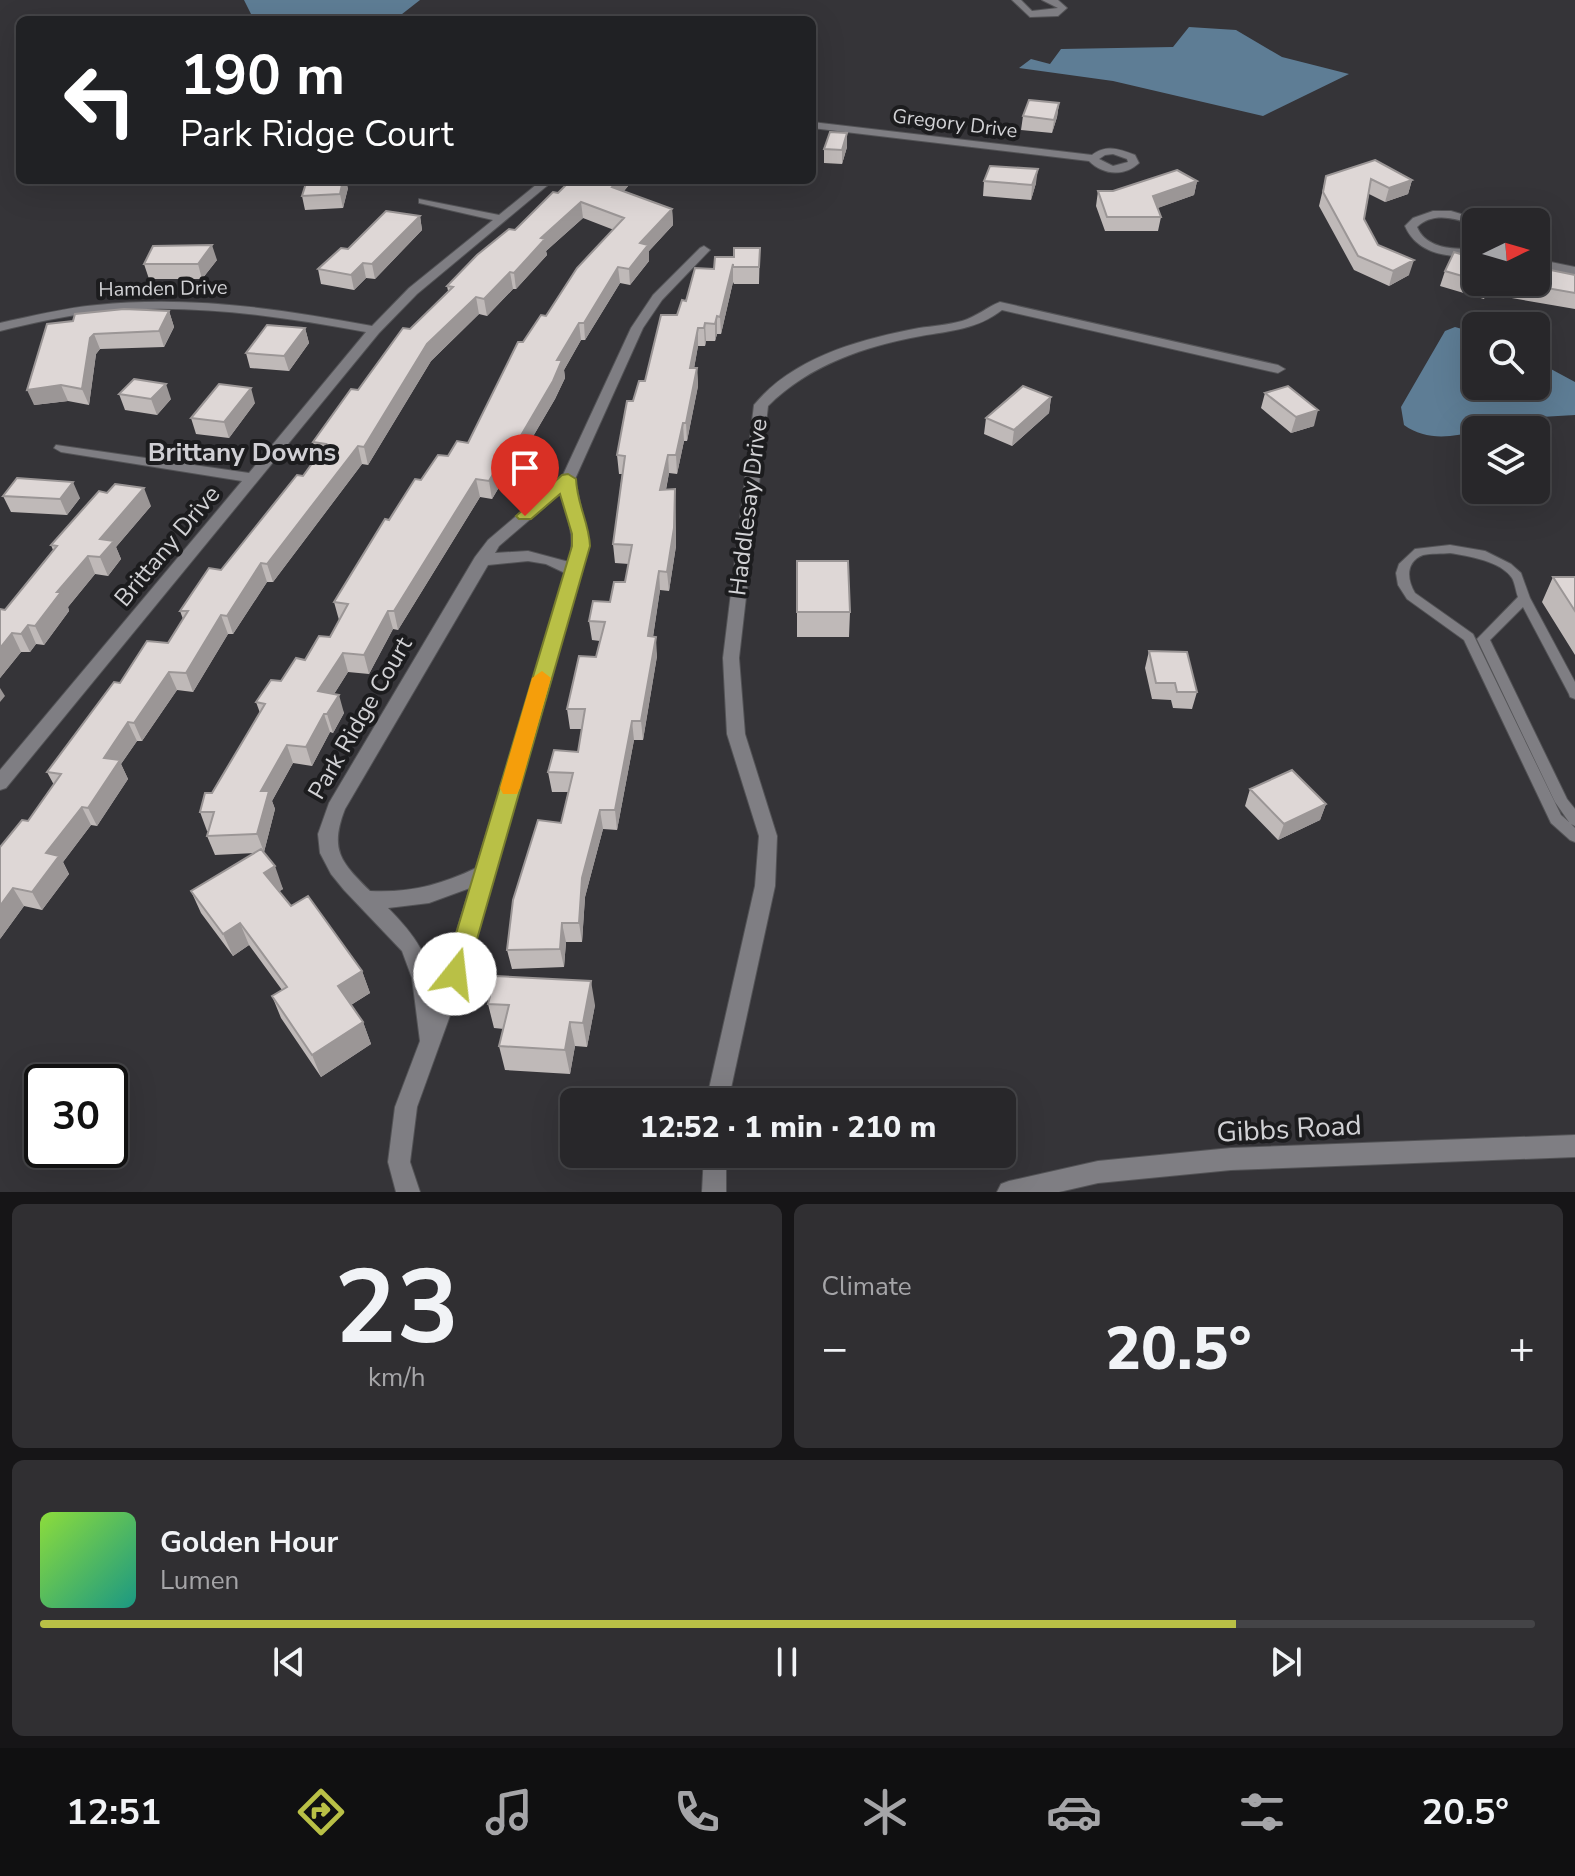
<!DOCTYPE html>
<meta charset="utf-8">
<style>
:root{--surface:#28272a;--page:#302f32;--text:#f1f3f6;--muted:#a5a5a8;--line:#444447;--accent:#b9c046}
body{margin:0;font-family:"Nunito Sans",sans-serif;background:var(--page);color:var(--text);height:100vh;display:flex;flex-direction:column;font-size:30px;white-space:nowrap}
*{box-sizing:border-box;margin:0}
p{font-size:26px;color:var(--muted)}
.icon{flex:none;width:44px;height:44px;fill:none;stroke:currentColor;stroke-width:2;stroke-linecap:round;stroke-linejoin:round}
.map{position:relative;height:1192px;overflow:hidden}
.details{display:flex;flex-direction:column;gap:12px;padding:12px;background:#161517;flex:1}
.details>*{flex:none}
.guide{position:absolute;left:16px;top:16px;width:800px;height:168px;border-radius:12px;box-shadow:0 8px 32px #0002,0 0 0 2px var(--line);background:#202124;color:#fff;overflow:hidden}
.needle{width:52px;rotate:85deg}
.tools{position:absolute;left:1462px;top:208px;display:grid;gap:16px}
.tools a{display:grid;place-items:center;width:88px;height:88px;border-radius:12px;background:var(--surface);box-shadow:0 8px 32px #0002,0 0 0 2px var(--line);font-size:40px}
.speed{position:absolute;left:24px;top:1064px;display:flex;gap:16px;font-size:40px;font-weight:700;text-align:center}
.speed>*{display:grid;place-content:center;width:104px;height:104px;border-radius:50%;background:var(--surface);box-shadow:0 8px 32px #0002,0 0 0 2px var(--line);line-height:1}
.speed .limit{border:4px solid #111;border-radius:12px;background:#fff;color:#111}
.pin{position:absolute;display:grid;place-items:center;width:68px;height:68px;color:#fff;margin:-82px -34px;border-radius:50% 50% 50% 0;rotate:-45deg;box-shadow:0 0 8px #0007}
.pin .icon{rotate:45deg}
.me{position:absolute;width:88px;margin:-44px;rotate:16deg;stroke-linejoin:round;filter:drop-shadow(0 0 6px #0008)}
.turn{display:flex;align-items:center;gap:28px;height:168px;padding:0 32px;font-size:36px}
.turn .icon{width:104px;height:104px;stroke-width:2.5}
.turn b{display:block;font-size:56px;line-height:68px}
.big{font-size:60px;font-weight:800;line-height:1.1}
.details .tile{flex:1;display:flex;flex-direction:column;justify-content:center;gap:12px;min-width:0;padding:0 28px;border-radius:12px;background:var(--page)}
.details .dial{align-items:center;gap:0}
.dial b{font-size:104px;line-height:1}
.song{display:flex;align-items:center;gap:24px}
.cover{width:96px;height:96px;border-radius:12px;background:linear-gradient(135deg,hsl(90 70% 55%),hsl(170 70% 35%))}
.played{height:8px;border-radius:4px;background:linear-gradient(90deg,var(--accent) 80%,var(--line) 80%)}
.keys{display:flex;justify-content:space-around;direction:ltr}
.heat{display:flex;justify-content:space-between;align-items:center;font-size:44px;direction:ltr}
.details .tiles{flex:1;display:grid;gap:12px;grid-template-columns:1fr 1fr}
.tile:last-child{grid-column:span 2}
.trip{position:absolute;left:560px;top:1088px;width:456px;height:80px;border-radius:12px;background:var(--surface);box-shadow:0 8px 32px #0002,0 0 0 2px var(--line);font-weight:800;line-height:80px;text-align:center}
.menu{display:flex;height:128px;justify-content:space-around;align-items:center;background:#101011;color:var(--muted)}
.menu .icon{width:56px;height:56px}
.menu .selected{color:var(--accent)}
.menu b{font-size:36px;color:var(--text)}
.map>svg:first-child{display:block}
</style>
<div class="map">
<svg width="1575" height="1192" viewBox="0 0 1575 1192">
<rect width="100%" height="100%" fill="#353438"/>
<path fill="#5e7d95" d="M244 0H420L397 18 385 20H254Z
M1189 27 1236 30 1282 57 1349 74 1263 116 1113 81 1019 68 1031 59 1050 64 1061 49 1173 47Z
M1455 327 1476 333V386H1536V361L1575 382V415C1554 416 1533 417 1513 421 1478 429 1437 449 1404 425L1401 407 1445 331Z"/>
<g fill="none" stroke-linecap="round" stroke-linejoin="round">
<defs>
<path id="service" d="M1450 545 1485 551 1511 564 1521 573 1530 598 1575 682V699L1570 697 1569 694 1523 607 1490 640 1567 799 1575 809V826L1571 824 1575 828V842L1570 840 1551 823 1464 640 1407 599 1398 585 1396 573 1399 564 1415 549ZM1450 553C1468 556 1501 561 1512 578 1515 583 1516 592 1518 597L1477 639 1555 802 1569 822 1561 815 1473 634 1415 593C1407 580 1405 562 1423 555 1431 553 1442 554 1450 553Z"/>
<path id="minor" d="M1012 0H1021L1032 11 1058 8 1042 0H1058L1067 8 1058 16 1030 17Z
M812 122 1092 155C1106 144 1120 149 1135 155L1139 163C1124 177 1103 175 1089 161L812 128ZM1113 154 1127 159 1128 162 1113 166 1099 159 1105 155Z
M542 180H554L417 294 379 333 6 788 0 790V770L242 481 61 452 54 448 56 445 249 473 366 332C277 316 188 302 97 312 64 316 32 323 0 331V323C32 316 64 308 97 305 189 295 281 309 372 326L409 288 493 220 419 203V199L499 215Z
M1433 211H1451L1481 220 1483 222H1476V225C1456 219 1434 211 1417 227 1426 249 1455 250 1476 248V256C1449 258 1417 254 1405 226L1413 218Z
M704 246 710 250 708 252 662 300 643 328 575 479 589 546 465 974 417 1107 410 1162 420 1192H396L388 1162 395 1107 420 1041 412 978 402 951 344 890 331 874 320 853 318 834 329 803 475 557 488 540 562 477 631 328 653 295 700 248ZM562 492C567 517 576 537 569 562L528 551 495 553 499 546ZM528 561 546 564 565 573 476 868C441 885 409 893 370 891 341 862 329 850 345 809L488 565ZM470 888 436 997C431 958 415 935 388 908L429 903Z
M1536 259 1575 267V275L1536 267Z
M1000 302 1278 365 1285 369 1278 373 1002 310C978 329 950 331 921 336 865 346 809 365 768 406L739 658 745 734 777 836 775 886 728 1102H706L755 886 759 836 727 734 723 658 754 405C793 357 861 339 919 328 933 326 948 325 962 321 976 317 987 307 1000 302Z
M704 1154H726V1192H702Z"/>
<path id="tertiary" d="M1575 1135V1157L1231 1170 1098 1183 1059 1192H997L1001 1184 1009 1181 1098 1161 1231 1148Z"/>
</defs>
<use href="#service" stroke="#535356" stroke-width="2"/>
<use href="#minor" stroke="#535356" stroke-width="2"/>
<use href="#tertiary" stroke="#535356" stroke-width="2"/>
<use href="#service" fill="#7f7e83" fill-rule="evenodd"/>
<use href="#minor" fill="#7f7e83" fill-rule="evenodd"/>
<use href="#tertiary" fill="#7f7e83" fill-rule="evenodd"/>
</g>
<path fill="#bfb9b8" d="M1059 103 1057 117 1052 133 1021 130 1023 116Z
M847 147 842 164 824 163V149Z
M1326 176 1412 180 1408 194 1385 202 1369 194 1364 219 1378 245 1409 275 1389 286 1354 270 1319 206Z
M464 180H506L498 186Z
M571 180H633L624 191 672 209 673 225 649 251V261L630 285 620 283 585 340H581L564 370 565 378 555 399 518 462H514L492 499 480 497 398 630 393 629 369 674 348 672 334 694 344 713 333 733 330 732 312 766 293 763 272 801 275 809 264 852 283 889 279 891 291 906 362 971 370 993 351 1005 363 1022 371 1044 321 1077 281 1018 272 996 282 990 249 945 233 956 201 913 191 891 255 853 215 855 207 836 209 831H207L200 812 260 713 256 702 330 637 339 620 334 602 389 520 421 480 448 456 468 443 523 342 546 316 614 230 583 218 546 251 547 255 516 289H513L487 316 479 314 431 361 368 465 362 464 273 582H267L233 634H228L193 692 177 690 142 741H137L121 764 128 779 97 826 91 825 63 862 69 874 42 910 24 906 0 939 28 821 54 785 47 772 120 683 168 643 183 619 180 611 221 570 303 476 317 456 313 442 410 329 448 291 447 286 515 230 558 193Z
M984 181 1036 183 1031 200 983 196Z
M1197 181 1194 195 1157 208 1161 217 1158 231H1105L1096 206 1098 191H1113Z
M348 188 343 208 305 210 302 196Z
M420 216 422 230 375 279 366 278 354 290 321 284 318 269 348 249Z
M760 248 759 284H734L733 282 721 334H717L715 341H706L705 346H698L694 368H697L698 386 687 441H684L677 474 669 473 666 490 675 489 676 546 669 591 660 590 653 637 657 656 643 740H634L617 830 603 829 585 897 582 942H566L564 967 512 969 507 950 561 823 568 792H552L548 772 578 752 582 729H570L567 709 596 657 600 641 592 640 589 621 610 602 625 582 629 564 615 563 613 544 622 474H619L617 455 633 401 645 381 677 315 686 301 714 269 734 257Z
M1476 259V282H1492L1484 299 1440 286 1445 271Z
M217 260 202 279H149L144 264Z
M1575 275V309L1506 297 1508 282H1536Z
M169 311 174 327 164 347 100 349 96 354 89 405 68 401 34 405 47 324Z
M305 328 309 343 289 371 250 368 246 353Z
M1265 393 1314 426 1291 433 1261 408Z
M119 394 171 399 157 415 125 410Z
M1051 397 1049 413 1012 446 984 434 986 418Z
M255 403 229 438 196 434 191 418Z
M3 496 80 498 67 515 11 512Z
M151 506 116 547 121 559 108 576 95 574 68 607 69 611 44 645 36 644 30 652H21L0 678V609L5 610 53 550 51 545Z
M797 561 850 612 849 637H797Z
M1553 577H1575V655L1542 602Z
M1149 651 1197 692 1192 709 1173 708 1171 700 1152 699 1145 668Z
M1250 789 1326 804 1320 820 1278 840 1245 806Z
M488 1004 595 1005 587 1047 575 1046 570 1074 505 1070 499 1046 504 1029 494 1028Z"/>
<path fill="#9b9696" d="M1059 103 1057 117 1052 133 1054 120Z
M847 133V147L842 164V150Z
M1038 169 1036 183 1031 200 1032 185Z
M343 180H346L348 188 343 208 340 194Z
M497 180H506L498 186Z
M619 180H633L614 203 612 187Z
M1412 180 1408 194 1385 202 1389 188Z
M1197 181 1194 195 1150 211 1153 196Z
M581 202 583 218 546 251 547 255 516 289 514 273 541 238Z
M672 209 673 225 649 251V261L630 285 629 269 640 243Z
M420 216 422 230 375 279 372 264Z
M212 245 217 260 202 279 198 264Z
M1414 260 1409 275 1389 286 1393 271Z
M363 263 366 278 354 290 351 275Z
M733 264V282L721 334 720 317Z
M618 267 620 283 585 340 584 323Z
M510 272 513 289 487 316 484 299Z
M476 297 479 314 431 361 368 465 364 447 427 344Z
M169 311 174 327 164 347 159 331Z
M717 316V334L715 341V324Z
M579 323 581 340 564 370 565 378 555 399 518 462 516 444 557 360Z
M705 323 706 341 705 346 704 328Z
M305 328 309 343 289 371 284 356Z
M698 328V346L691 386 690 368Z
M94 334 100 349 96 354 89 405 82 389 90 338Z
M697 368 698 386 687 441 686 423Z
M166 384 171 399 157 415 151 399Z
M61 385 68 401 34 405 27 390Z
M251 388 255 403 229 438 224 422Z
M1051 397 1049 413 1012 446 1014 430Z
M1318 410 1314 426 1291 433 1296 417Z
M683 423 684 441 677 474 676 455Z
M511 444 514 462 492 499 489 481Z
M358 446 362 464 273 582 267 564Z
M668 455 669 473 662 509 660 490Z
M476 479 480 497 398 630 394 611Z
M73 482 80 498 67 515 60 499Z
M144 488 151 506 116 547 121 559 108 576 100 557V539Z
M675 489 676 546 669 591 667 572Z
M88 556 95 574 68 607 69 611 44 645 35 626 57 592Z
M261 563 267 582 233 634 227 616Z
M659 571 660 590 650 656 648 636Z
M388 611 393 629 369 674 364 655Z
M221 615 228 634 193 692 186 673Z
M28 625 36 644 30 652 21 634Z
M12 633 21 652 0 678V648Z
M656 637 657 656 643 740 641 721Z
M343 653 348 672 324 710 318 691Z
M169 672 177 690 142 741 134 723Z
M0 688 5 696 0 702Z
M339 695 344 713 333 733 327 714Z
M324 714 330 732 312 766 306 747Z
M632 721 634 740 617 830 615 810Z
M128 722 137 741 121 764 128 779 97 826 88 808 104 758Z
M287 745 293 763 272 801 275 809 264 852 257 834 261 791Z
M1326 804 1320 820 1278 840 1284 824Z
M82 807 91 825 63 862 69 874 42 910 32 892 46 853Z
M600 810 603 829 585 897 582 942 579 923 582 878Z
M275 866 283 889 273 896 264 873Z
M13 888 24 906 0 939V906Z
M240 923 249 945 233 956 223 934Z
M562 923 566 942 564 967 560 949Z
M362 971 370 993 346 1008 338 986Z
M591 981 595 1005 587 1047 583 1023Z
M363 1022 371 1044 321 1077 312 1055Z
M570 1022 575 1046 570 1074 565 1050Z"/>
<path fill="#ded7d6" stroke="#9b9696" stroke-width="2" d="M1029 100 1059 103 1054 120 1023 116Z
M830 132 847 133 842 150 824 149Z
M1375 160 1412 180 1389 188 1371 179 1364 219 1378 245 1414 260 1393 271 1358 256 1323 192 1326 176Z
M990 166 1038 169 1032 185 984 181Z
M1177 170 1197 181 1153 196 1161 217H1107L1098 191H1113Z
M307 180H343L340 194 302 196Z
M571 180H619L612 187 672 209 640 243 648 245 629 269 618 267 584 323H579L557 360H562L553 381 516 444H511L489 481 476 479 394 611H388L364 655 343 653 318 691 339 695 327 714H324L306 747 287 745 261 791H269L257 834 207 836 214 812H200L205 793H212L265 704 256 702 271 680 281 681 296 658 305 660 319 636 330 637 348 604 334 602 385 519 389 520 415 479 421 480 438 455 448 456 457 441 468 443 518 342H523L541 315 546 316 577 268 624 218 581 202 541 238 545 239 514 273 510 272 484 299 476 297 427 344 364 447 358 446 267 564 261 563 227 616 221 615 186 673 169 672 134 723 128 722 104 758 120 760 88 808 82 807 46 853 59 856 32 892 13 888 0 906V847L22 820 28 821 61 774 47 772 114 682 120 683 147 641 168 643 188 611H180L209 568 221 570 297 475 303 476 326 444 313 442 351 389 358 390 403 328 410 329 453 287 447 286 477 255 509 229 515 230 553 192 558 193Z
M386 211 420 216 372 264 363 263 351 275 318 269 341 248 348 249Z
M212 245 198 264H144L153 246Z
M734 248H760L759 267H733V264L720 317 717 316 715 324 705 323 704 328H698L690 368H697L686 423H683L676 455H668L660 490 675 489 674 528 667 572 659 571 648 636 656 637 641 721H632L615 810H600L582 878 579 923H562L560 949 507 950 513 900 538 820 561 823 573 773 548 772 554 750 578 752 585 709H567L579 656 596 657 605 622 589 621 593 601 610 602 614 582H625L632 545 613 544 625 456 617 455 627 401H633L639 381H645L661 315H677L682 300 686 301 695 268 714 269 715 257H734Z
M1454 252 1476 259V280L1445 271Z
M1536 267 1575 275V293L1512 282H1536Z
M124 309 169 311 159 331 94 334 90 338 82 389 61 385 27 390 47 324 73 321 75 314Z
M267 325 305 328 284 356 246 353Z
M134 379 166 384 151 399 119 394Z
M219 384 251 388 224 422 191 418Z
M1023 386 1051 397 1014 430 986 418Z
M1288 386 1318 410 1296 417 1265 393Z
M17 478 73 482 60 499 3 496Z
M115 484 144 488 100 539 114 541 100 557 88 556 57 592H61L35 626 28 625 21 634 12 633 0 648V609L5 610 57 546 51 545 99 491 107 493Z
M797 561H848L850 612H797Z
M1553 577H1575V611Z
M1149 651 1187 652 1197 692H1177L1175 683H1156Z
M1292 770 1326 804 1284 824 1250 789Z
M261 849 275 866 264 873 291 906 308 896 362 971 338 986 363 1022 312 1055 272 996 287 987 240 923 223 934 191 891Z
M495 976 591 981 583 1023 570 1022 565 1050 499 1046 509 1005 488 1004Z"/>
<path fill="#b9c046" stroke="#787d2e" stroke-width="2" d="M568 474 576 479C577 505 589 522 590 546L467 974 464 981 455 984 447 981 444 974 572 546V534L560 494 531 519H519L516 516 562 475Z"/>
<path fill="#f59e0b" d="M542 671 551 678 520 788 517 794H503L500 788 532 678Z"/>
<g text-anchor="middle" stroke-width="8" stroke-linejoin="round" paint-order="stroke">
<g font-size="20" fill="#d2d2d5" stroke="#1c1c1e">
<text transform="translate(955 123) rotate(7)" y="7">Gregory Drive</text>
<text transform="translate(163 288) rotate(-1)" y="7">Hamden Drive</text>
</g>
<g font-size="24" fill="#d2d2d5" stroke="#1c1c1e">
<text transform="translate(748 507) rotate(-83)" y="8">Haddlesay Drive</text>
<text transform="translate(167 546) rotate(-50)" y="8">Brittany Drive</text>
<text transform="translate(360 718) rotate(-60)" y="8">Park Ridge Court</text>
</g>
<g font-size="26" font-weight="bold" fill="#d0cfd4" stroke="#1c1c1e">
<text x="242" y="461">Brittany Downs</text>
</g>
<g font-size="28" fill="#d2d2d5" stroke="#1c1c1e">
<text transform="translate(1289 1128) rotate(-3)" y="10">Gibbs Road</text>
</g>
</g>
</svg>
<div class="tools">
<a><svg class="needle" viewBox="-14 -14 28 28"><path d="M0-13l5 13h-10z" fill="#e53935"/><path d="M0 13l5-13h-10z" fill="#a5a5a8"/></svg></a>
<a><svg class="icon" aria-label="search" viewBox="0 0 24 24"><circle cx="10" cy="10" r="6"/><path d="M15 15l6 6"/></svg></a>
<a><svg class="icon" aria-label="layers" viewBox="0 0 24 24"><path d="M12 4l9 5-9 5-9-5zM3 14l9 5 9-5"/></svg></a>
</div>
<div class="speed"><div class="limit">30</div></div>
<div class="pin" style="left:525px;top:516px;background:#d93025"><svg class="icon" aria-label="arrive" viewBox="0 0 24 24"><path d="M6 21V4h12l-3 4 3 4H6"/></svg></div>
<svg class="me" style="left:455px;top:974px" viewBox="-20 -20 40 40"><circle r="19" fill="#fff"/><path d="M0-13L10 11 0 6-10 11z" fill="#b9c046"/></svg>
<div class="trip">12:52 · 1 min · 210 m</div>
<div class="guide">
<div class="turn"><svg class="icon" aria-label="left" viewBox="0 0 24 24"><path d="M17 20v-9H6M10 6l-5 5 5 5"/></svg><div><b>190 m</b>Park Ridge Court</div></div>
</div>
</div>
<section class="details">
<div class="tiles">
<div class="tile dial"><b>23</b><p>km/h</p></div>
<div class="tile"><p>Climate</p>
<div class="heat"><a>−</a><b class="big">20.5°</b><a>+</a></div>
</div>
<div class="tile">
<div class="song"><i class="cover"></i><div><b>Golden Hour</b><p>Lumen</p></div></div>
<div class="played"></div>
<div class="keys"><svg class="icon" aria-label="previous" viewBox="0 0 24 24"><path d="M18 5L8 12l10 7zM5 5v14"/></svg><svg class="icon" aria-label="pause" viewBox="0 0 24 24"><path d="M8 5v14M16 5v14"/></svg><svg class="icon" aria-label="next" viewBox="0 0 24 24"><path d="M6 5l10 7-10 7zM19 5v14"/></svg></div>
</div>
</div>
</section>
<nav class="menu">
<b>12:51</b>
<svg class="icon selected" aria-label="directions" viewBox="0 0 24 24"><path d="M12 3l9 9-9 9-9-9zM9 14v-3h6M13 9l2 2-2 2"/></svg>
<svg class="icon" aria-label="music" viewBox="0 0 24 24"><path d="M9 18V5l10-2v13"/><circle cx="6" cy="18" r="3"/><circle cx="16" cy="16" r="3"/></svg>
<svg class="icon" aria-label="phone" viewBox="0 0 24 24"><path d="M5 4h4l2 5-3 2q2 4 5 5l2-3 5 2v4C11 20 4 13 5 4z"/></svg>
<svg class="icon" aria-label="climate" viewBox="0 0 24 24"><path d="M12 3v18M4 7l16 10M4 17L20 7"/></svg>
<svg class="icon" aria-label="car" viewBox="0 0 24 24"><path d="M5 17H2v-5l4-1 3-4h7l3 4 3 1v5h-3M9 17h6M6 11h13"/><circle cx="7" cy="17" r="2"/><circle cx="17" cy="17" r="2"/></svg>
<svg class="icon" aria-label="filters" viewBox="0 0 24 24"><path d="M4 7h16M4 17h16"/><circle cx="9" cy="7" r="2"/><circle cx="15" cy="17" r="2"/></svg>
<b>20.5°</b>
</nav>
